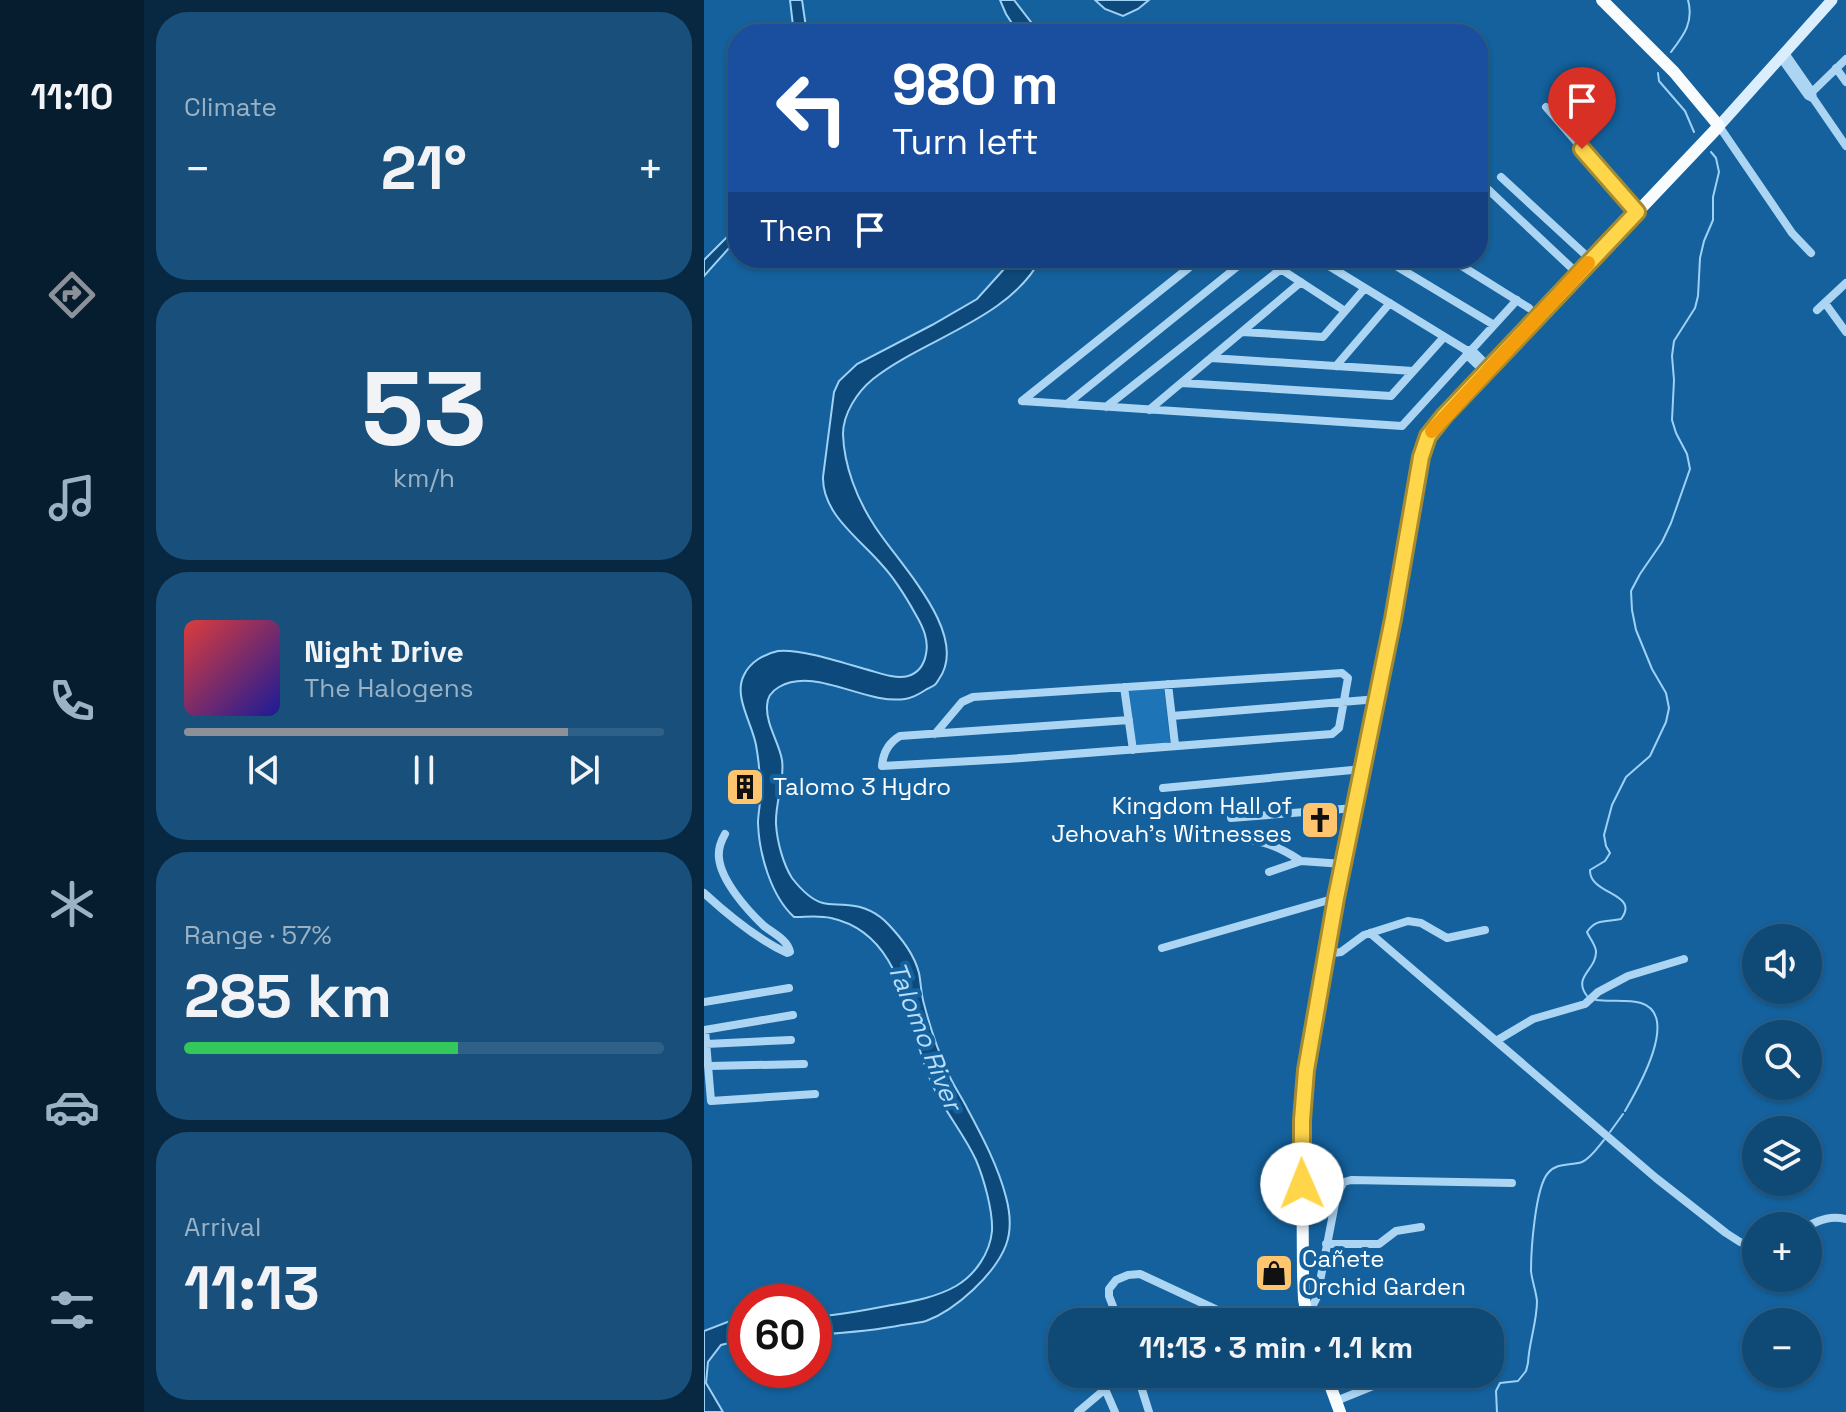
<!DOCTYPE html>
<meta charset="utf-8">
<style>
:root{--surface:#0f4976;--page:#18507b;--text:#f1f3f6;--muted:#9bb2c5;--line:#2f6188;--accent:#8c9099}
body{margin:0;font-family:"Space Grotesk",sans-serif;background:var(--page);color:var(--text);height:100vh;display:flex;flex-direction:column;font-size:30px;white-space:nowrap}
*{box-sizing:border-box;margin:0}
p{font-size:26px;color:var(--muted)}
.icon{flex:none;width:44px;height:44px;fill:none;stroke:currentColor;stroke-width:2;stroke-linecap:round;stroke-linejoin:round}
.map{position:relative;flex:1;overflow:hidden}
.side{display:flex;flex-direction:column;gap:12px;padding:12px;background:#082841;width:560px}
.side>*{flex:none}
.guide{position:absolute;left:24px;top:24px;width:760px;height:244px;border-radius:32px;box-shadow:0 2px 6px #0004,0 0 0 2px var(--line);background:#1a4fa0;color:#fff;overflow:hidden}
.tools{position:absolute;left:1038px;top:924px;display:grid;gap:16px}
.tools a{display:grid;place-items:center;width:80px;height:80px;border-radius:50%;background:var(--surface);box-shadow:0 2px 6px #0004,0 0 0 2px var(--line);font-size:40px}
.speed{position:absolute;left:24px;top:1284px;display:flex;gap:16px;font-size:40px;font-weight:700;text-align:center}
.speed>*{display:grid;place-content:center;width:104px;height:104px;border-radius:50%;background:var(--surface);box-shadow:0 2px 6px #0004,0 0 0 2px var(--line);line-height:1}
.speed .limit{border:12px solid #d22;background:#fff;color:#111}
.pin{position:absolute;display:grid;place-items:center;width:68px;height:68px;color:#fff;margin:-82px -34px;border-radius:50% 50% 50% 0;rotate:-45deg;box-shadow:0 0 8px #0007}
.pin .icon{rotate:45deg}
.me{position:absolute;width:88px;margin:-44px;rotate:359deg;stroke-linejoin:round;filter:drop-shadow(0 0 6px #0008)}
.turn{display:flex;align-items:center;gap:28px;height:168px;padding:0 32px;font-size:36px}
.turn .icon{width:104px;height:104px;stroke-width:2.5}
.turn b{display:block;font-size:56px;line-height:68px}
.then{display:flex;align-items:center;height:76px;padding:0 32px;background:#0003;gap:16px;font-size:30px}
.big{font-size:60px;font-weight:700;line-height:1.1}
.side .widget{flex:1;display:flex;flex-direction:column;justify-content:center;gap:12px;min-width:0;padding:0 28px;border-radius:32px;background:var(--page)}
.side .dial{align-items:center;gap:0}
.dial b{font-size:104px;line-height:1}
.song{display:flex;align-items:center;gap:24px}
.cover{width:96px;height:96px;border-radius:12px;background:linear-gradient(135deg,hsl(0 70% 55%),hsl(240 70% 35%))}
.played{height:8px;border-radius:4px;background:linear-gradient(90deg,var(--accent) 80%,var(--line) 80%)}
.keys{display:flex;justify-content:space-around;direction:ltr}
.heat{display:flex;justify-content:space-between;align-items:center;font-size:44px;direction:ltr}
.charge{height:12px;border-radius:6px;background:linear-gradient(90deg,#34c759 57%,var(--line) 0)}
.trip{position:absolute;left:344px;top:1308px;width:456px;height:80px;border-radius:32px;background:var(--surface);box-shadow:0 2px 6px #0004,0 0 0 2px var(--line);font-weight:700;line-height:80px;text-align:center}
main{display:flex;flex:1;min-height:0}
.dock{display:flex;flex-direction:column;width:144px;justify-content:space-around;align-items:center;background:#061d2f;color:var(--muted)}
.dock .icon{width:56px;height:56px}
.dock .active{color:var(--accent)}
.dock b{font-size:36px;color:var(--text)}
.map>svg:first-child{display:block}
</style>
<main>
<nav class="dock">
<b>11:10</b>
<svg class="icon active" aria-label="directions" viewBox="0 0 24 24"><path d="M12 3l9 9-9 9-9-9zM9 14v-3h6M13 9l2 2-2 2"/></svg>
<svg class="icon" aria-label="music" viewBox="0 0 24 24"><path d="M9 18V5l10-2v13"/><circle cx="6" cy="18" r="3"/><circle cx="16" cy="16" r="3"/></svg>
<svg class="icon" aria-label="phone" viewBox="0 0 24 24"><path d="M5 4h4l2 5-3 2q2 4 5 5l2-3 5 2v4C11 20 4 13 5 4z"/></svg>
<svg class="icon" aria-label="climate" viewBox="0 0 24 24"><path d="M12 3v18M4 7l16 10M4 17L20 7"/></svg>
<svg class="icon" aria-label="car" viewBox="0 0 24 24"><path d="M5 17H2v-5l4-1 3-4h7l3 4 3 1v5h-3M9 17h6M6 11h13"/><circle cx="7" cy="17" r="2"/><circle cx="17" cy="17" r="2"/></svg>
<svg class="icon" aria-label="filters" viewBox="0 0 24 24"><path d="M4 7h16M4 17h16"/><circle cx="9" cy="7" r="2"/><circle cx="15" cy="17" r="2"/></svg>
</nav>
<section class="side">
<div class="widget"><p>Climate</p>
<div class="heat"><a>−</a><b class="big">21°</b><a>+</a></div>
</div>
<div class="widget dial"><b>53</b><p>km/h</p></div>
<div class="widget">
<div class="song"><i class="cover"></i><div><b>Night Drive</b><p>The Halogens</p></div></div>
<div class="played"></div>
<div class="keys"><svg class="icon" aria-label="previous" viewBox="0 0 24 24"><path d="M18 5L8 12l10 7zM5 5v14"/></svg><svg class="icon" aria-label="pause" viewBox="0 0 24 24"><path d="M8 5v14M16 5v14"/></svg><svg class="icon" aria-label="next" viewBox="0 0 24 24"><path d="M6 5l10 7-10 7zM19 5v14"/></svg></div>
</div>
<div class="widget"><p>Range · 57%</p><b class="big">285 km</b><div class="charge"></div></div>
<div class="widget"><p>Arrival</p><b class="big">11:13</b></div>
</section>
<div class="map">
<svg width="1142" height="1412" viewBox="0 0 1142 1412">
<rect width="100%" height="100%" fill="#14619d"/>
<path fill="#1d75b7" d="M460 688 466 742 431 745 424 691Z"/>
<path fill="#0d497a" stroke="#9ed1f6" stroke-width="2" d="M86 0H98L103 34H90Z
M296 0H310L327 22 342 34H315L302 14Z
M391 0H445L434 9 419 16 401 9Z
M34 223V238L0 276V260L28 232Z
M310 258H337C306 319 219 339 169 379 153 392 139 414 139 434 140 466 153 499 170 525 193 562 267 634 235 679 231 686 231 685 223 689 217 693 209 698 201 699 161 705 111 666 75 687 68 691 63 697 63 706 62 725 75 742 78 760 81 782 71 802 72 824 73 841 79 864 88 878 95 887 107 900 119 903 126 905 135 904 143 905 159 906 174 913 185 925 198 939 210 954 215 973 217 983 217 994 220 1004 226 1027 234 1051 244 1073 249 1085 257 1096 263 1108 278 1136 294 1166 302 1197 306 1212 308 1229 302 1245 291 1274 252 1310 222 1321 215 1323 206 1324 198 1325 169 1331 139 1333 110 1335V1317C137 1315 162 1310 188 1305 210 1301 233 1297 252 1286 271 1275 286 1253 288 1231 289 1211 280 1179 272 1160 260 1134 241 1112 229 1086 201 1027 204 935 127 918 115 915 102 917 90 917 67 896 55 854 54 823 54 815 56 807 56 799 57 781 55 762 52 745 48 723 29 696 40 675 46 662 60 654 74 651 96 648 145 665 168 671 178 674 193 679 204 676 214 673 220 665 222 654 225 640 219 627 212 615 202 597 192 580 178 565 156 539 118 514 119 477L130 392 135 381 153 364 228 325 273 299Z
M42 1320V1339L17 1345 4 1362 2 1383 19 1412H0V1331L26 1321Z"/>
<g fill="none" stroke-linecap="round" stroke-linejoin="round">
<path stroke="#9ed1f6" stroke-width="2" d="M967 52C980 35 990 22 984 0
M954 73 955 81 981 111 990 132
M883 996C868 976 893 970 892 951 891 944 886 939 883 932 892 918 904 922 917 919 937 893 885 895 886 870L901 861 906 853 902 846 900 835 908 805 922 777 946 756 962 722 965 708 962 693 948 669 932 630 928 610 927 591 936 574 958 542 967 523 986 469 983 454 972 433 968 420 970 380 968 356 970 341 991 308 994 296 996 258 1000 241 1009 220V197L1015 172 1012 158 1007 152
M892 1000C906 1002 923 999 937 1003 977 1015 933 1090 921 1111
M906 1132 919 1114
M793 1412 792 1391 796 1383 814 1381 822 1371 824 1363C825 1342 833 1322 833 1301 832 1291 828 1281 827 1271 827 1251 831 1188 844 1173 853 1162 866 1166 878 1162 887 1158 894 1147 900 1140"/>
<path stroke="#acd5f3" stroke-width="8" d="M1081 53 1108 92 1109 98 1142 146
M1077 58 1104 96 1108 98
M1132 68 1142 82
M1105 95 1142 59
M842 107 933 212
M1015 126 1088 233 1107 253
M797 177 887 260
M774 180 874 274
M560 258 641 311
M612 258 762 350H768L786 368
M679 258 790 325
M745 258 825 308
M1121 303 1142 332
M1113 310 1142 283
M538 332 619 337 661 288
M762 351 763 355 781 372
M507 358 709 371
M632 366 686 303
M478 383 687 396 740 337
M318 401 698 426 813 300
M318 401 497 258
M363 404 544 258
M402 407 577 269
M445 410 597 282
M464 684 471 745
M420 687 429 750
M468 716 674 699
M231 734 258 702 269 697 638 673 644 678 635 728 628 734 304 759 178 766C179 753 184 743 196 736L425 720
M459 788 659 769
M527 818 651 808
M522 838C553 839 570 843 597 861
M565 872 597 861 639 864
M0 893C24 915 53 939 83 953L86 952C84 940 69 933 60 926 44 911 17 881 15 858 14 850 17 841 21 834
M666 933 952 1178 1022 1233 1036 1242 1052 1246
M458 948 632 898
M622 954 637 952 660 935 704 921 717 923 743 938 781 930
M0 1002 85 988
M0 1030 89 1015
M1 1030 7 1101 111 1094
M792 1041 829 1019 881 1004 894 992 924 976 980 959
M2 1044 87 1040
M5 1066 100 1064
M1104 1226C1117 1219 1127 1216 1142 1219
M622 1244H675L692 1231 717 1227
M601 1310 609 1305 613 1297 633 1193 640 1182 647 1180 808 1183
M415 1322 405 1296V1289L412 1280 424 1275 436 1274 539 1322
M433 1374 445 1412
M401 1389 411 1412
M632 1401 669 1386 705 1374
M374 1412 419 1374"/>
<path stroke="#dbeefd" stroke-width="11" d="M1015 126 1128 0"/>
<path stroke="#f8fcff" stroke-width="12" d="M604 1322 600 1299 599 1275 598 1120 602 1070 632 898 678 677 719 450 728 431 740 416 1015 126 970 72 898 0
M622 1374 636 1412"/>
</g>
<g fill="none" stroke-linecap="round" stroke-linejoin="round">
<defs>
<path id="route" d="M598 1184V1120L602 1070 632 898 689 619 717 457 724 436 740 416 933 212 878 149"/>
</defs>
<use href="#route" stroke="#a68a30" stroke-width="20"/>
<use href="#route" stroke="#ffd54a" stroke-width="14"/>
<path stroke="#f59e0b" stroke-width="14" d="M728 431 884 263"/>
</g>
<defs>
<symbol id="building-square" viewBox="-11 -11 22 22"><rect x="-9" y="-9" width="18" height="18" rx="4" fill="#ffc46e" stroke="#14619d"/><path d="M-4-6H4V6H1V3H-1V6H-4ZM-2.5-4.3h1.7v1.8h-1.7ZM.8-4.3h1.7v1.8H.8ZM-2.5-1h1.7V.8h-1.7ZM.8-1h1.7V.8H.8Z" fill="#111"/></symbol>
<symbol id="church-square" viewBox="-11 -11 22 22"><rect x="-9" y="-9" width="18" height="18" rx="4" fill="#ffc46e" stroke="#14619d"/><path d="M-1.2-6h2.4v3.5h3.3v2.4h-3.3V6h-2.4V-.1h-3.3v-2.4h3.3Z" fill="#111"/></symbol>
<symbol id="shop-square" viewBox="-11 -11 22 22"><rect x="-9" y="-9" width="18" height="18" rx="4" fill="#ffc46e" stroke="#14619d"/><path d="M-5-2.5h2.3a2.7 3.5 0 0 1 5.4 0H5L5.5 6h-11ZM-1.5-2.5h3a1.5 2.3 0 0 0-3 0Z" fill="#111"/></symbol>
</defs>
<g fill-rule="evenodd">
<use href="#building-square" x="19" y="765" width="44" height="44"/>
<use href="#church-square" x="594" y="798" width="44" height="44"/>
<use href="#shop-square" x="548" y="1251" width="44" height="44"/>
</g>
<g text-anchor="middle" stroke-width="8" stroke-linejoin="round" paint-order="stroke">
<g font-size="24" fill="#fff" stroke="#14619d" text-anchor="start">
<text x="69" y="795">Talomo 3 Hydro</text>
<text x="588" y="814" text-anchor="end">Kingdom Hall of<tspan x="588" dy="28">Jehovah's Witnesses</tspan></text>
<text x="598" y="1267">Cañete<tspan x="598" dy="28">Orchid Garden</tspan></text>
</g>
<g font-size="26" font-style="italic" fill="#b8defa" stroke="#14619d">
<text transform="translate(221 1036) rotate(68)" y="9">Talomo River</text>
</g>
</g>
</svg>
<div class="tools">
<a><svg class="icon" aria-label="sound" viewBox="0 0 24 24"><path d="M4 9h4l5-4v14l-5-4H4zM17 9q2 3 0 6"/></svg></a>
<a><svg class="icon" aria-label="search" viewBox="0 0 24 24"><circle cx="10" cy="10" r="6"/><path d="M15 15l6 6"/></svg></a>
<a><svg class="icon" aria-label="layers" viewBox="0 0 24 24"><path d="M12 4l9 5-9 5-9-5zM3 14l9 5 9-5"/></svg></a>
<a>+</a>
<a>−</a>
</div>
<div class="speed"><div class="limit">60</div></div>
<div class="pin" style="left:878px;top:149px;background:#d93025"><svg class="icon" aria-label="arrive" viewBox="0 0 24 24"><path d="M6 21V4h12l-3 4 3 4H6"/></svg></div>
<svg class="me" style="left:598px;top:1184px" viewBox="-20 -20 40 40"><circle r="19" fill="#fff"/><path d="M0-13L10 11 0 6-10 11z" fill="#ffd54a"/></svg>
<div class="trip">11:13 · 3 min · 1.1 km</div>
<div class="guide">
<div class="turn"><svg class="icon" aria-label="left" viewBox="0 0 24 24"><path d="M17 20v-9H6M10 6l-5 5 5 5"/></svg><div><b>980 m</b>Turn left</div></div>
<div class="then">Then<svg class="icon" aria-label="arrive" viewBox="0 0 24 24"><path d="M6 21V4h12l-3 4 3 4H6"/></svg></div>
</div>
</div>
</main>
